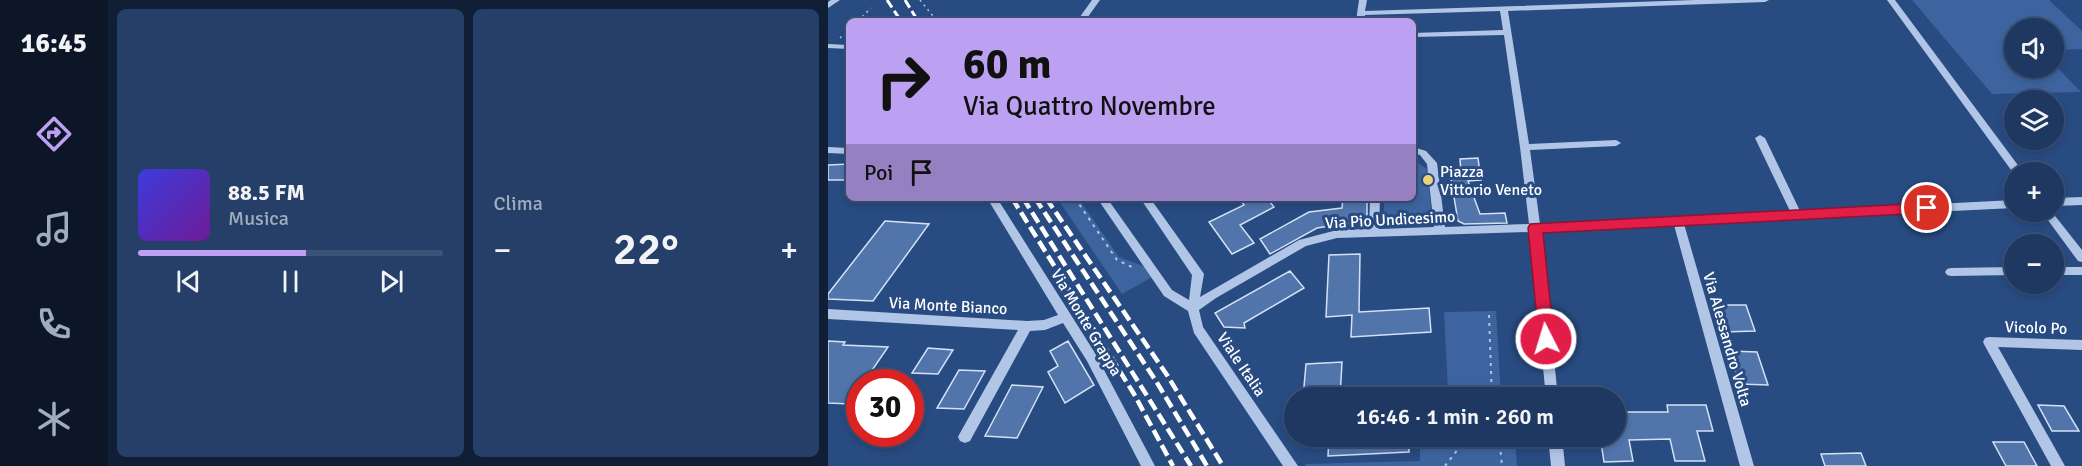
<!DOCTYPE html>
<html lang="it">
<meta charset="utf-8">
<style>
:root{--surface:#1e3862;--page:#263f68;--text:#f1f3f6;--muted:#a1acbe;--line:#3c5277;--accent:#bca0f2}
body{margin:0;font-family:Signika,sans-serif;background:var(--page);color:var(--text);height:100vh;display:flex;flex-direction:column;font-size:22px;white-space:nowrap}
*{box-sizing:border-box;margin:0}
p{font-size:20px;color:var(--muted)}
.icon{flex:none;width:33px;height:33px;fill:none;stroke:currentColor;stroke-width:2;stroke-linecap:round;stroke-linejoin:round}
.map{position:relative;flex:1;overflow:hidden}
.sheet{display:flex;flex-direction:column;gap:9px;padding:9px;background:#101f36;width:720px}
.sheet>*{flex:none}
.banner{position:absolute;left:18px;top:18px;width:570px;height:183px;border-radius:9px;box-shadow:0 3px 9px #0003,0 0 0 2px var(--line);background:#bca0f2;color:#111;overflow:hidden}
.controls{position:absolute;left:1176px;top:18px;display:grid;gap:12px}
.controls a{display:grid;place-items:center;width:60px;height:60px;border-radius:50%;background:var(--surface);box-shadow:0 3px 9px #0003,0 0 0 2px var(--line);font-size:30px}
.speed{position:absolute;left:18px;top:369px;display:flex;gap:12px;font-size:30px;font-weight:700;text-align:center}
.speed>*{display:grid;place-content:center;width:78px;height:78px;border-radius:50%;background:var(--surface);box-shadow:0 3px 9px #0003,0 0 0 2px var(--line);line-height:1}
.speed .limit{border:9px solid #d22;background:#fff;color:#111}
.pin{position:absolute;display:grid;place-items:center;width:51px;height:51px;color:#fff;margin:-26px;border:3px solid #fff;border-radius:50%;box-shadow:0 2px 6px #0007}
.me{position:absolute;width:66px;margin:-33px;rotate:355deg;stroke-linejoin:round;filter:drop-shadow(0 0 4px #0008)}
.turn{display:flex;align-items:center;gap:21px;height:126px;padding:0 18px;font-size:27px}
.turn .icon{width:78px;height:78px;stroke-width:2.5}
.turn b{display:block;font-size:42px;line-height:51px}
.then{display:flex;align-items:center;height:57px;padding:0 18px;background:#0003;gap:12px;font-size:22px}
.big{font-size:45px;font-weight:600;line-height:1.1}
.sheet .widget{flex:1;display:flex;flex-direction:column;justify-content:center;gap:9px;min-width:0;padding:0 21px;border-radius:9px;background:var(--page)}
.song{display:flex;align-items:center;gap:18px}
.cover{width:72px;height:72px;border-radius:9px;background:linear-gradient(135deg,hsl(240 70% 55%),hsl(280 70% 35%))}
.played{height:6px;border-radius:3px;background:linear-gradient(90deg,var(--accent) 55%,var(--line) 55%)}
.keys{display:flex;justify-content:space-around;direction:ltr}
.heat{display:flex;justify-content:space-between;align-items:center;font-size:33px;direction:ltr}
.sheet .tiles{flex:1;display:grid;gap:9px;grid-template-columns:repeat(2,1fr)}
.trip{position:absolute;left:456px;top:387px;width:342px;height:60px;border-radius:30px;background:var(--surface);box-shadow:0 3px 9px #0003,0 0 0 2px var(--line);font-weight:600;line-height:60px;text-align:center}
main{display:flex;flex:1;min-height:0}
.dock{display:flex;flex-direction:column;width:108px;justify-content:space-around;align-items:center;background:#0c1627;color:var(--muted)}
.dock .icon{width:42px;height:42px}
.dock .on{color:var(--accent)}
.dock b{font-size:27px;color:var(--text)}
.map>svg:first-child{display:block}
</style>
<main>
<nav class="dock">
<b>16:45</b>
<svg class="icon on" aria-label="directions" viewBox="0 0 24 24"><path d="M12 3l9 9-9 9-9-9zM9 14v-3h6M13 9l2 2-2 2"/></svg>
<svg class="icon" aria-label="music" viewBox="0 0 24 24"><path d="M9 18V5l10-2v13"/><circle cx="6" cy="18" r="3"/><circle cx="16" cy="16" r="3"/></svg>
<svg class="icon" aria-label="phone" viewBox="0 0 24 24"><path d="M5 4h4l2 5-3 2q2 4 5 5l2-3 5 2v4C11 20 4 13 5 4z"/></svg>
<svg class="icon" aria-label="climate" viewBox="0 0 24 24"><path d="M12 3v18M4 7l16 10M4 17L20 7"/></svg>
</nav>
<section class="sheet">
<div class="tiles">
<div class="widget">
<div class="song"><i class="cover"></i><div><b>88.5 FM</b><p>Musica</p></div></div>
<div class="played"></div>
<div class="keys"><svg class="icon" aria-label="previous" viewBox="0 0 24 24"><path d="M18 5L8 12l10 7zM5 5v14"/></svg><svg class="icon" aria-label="pause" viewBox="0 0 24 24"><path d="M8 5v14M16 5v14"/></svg><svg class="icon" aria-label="next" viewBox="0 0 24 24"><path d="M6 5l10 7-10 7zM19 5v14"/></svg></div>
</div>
<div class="widget"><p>Clima</p>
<div class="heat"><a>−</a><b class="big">22°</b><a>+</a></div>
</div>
</div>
</section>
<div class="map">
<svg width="1254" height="466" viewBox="0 0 1254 466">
<rect width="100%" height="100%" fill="#284b82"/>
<path fill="#3d649f" d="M1084 0H1221L1254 31V49L1226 50V28H1186V68H1226V64L1253 92 1164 94Z
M585 159 600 170 604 222 556 225V198H585Z
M229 198H256L253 202 291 257 317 267 324 277 294 294Z
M668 311 673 397H591V391L620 390 616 312Z
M687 436 689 466H478L477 464 592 461V437Z"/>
<path fill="#5174ab" stroke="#d4e1f5" stroke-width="1.5" d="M650 158 653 180 640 181 652 214 677 213 679 223 636 224 630 221 622 173H633L632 159Z
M21 164V176L18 180H0V165Z
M411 198H439L446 207 412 225 426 243 404 254 381 222 416 205Z
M515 198H539V220L489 228 442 254 432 239 481 212 514 208Z
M57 221 101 224 45 301 0 299V294Z
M532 254 531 312 601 308 603 332 523 337 524 315 498 317 501 255Z
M462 271 476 288 416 323 417 328 396 327 387 313Z
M888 305H918L927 331 896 332Z
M0 341 17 342 15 345 60 347 36 382H32V389L22 404 0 403Z
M240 341 266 385 237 403 220 372 230 366 222 351Z
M100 348 125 350 110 374 84 373Z
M902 351 929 352 940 385 911 384Z
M514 362 512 398H475L478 364Z
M131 370 157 371 136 409 109 408Z
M184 385 215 387 189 438 157 436Z
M839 405H878L885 431H869L877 461H847L842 439 801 440 805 461 776 462 772 436H788V412H840Z
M1210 405 1236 406 1251 431H1224Z
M501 436H581V452L500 456Z
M1165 442H1196L1209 466H1178Z
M1033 453 1038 466H997L993 454Z"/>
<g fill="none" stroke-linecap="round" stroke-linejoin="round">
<path stroke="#b1c6e6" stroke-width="1.5" stroke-dasharray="2 4" stroke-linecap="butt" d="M92 0 109 21
M30 21 43 8
M12 38 21 30"/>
<path stroke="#b1c6e6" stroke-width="2" stroke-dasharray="3 5" stroke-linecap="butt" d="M247 198 289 260 308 269
M661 315 664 398
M671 436 674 466
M617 466 640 436"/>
<path fill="#b1c6e6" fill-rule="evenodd" d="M3 0H12L0 8V2Z
M264 0H272L257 21H249Z
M531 0H539L537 11 867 0H941L937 2 680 11 701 144 788 140 793 143 788 146 702 150 712 224 962 211 927 138 932 135 937 138 972 211 1186 200V208L856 224 926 466H912L846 225 713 232 730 398H718L702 232 509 238 478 246 388 298 371 310 375 327 470 466H455L366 333 360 311 336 296 269 198H279L344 290 361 300 364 275 312 198H322L374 271 376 274 372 297 471 240 509 230 541 229 542 198H552L551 229 606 227 599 164 592 155 585 153V147L598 151 609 163 617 227 701 224 692 147 676 35 585 37V33L675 30 672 11 537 15 536 21H528Z
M1059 0H1067L1195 172H1186V174Z
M0 44 21 45V49L0 48Z
M0 147 21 148V154L0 153Z
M1254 197V205L1226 206V198Z
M159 198H169L267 353 327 466H313L259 361 235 323 217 330 202 331 142 441 137 443 132 441 130 437 132 433 190 330 0 319V309L199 321 216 320 230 315Z
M1214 212H1224L1254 250V262L1250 261Z
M1186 267V275L1123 276 1119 275 1117 272 1119 269 1123 268Z
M1226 267H1254V275H1226Z
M1161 337 1254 340V350L1170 347 1237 466H1223L1157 346 1155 342 1157 338Z
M720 436H734L737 466H723Z"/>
<path stroke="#fff" stroke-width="3" stroke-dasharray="9 4" stroke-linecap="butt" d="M59 0 73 21
M77 0 90 21"/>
<path stroke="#fff" stroke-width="4.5" stroke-dasharray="12 5" stroke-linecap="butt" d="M184 198 306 394 345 466
M195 198 363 466
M207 198 328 381 379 466
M218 198 339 375 395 466"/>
</g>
<path fill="#e11d48" stroke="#92132f" stroke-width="1.5" d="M1099 203 1106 208 1099 213 715 233 726 339 724 343 718 345 713 343 711 339 700 228 702 224Z"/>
<circle fill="#eed278" stroke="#284b82" stroke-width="2" cx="600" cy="180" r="6"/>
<g text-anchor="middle" stroke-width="6" stroke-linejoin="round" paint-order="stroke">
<g font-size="16" fill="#fff" stroke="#284b82" text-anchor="start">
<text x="612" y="177">Piazza<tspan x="612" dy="18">Vittorio Veneto</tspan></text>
</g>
<g font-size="16" fill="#fff" stroke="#284b82">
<text transform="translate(562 219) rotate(-3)" y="6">Via Pio Undicesimo</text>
<text transform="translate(120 305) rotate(3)" y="6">Via Monte Bianco</text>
<text transform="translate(259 322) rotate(59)" y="6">Via Monte Grappa</text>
<text transform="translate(1208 327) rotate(2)" y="6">Vicolo Po</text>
<text transform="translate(900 339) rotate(74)" y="6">Via Alessandro Volta</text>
<text transform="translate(414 364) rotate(56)" y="6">Viale Italia</text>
</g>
</g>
</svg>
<div class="controls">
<a><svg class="icon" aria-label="sound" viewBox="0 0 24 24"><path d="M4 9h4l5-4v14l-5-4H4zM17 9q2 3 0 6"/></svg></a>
<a><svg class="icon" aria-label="layers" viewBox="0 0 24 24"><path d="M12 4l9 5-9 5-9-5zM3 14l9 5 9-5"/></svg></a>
<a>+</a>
<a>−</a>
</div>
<div class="speed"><div class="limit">30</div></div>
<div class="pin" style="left:1099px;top:208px;background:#d93025"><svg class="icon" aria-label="arrive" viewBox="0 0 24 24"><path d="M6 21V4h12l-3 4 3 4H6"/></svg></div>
<svg class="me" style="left:718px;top:339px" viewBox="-20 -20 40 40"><circle r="17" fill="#e11d48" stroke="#fff" stroke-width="3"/><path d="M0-11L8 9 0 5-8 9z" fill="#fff"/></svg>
<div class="trip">16:46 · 1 min · 260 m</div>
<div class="banner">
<div class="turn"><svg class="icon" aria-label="right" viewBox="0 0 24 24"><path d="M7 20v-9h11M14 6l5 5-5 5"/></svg><div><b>60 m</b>Via Quattro Novembre</div></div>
<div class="then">Poi<svg class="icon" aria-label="arrive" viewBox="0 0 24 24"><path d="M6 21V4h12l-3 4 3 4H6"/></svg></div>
</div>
</div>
</main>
